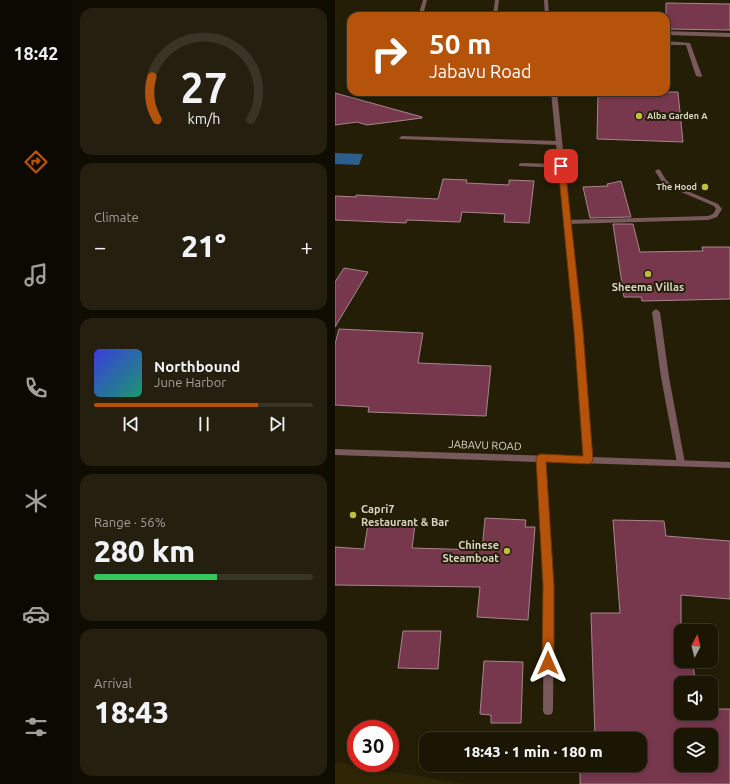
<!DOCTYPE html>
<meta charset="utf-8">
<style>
:root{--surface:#1b1604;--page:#241f0e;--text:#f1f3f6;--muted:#a09f9a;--line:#393526;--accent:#b45309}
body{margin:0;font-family:Ubuntu,sans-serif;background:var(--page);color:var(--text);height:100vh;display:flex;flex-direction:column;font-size:15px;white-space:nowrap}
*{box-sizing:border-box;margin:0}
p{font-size:13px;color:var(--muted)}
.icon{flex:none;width:22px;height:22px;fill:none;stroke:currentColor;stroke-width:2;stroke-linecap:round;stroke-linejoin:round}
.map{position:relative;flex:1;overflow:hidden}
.details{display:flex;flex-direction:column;gap:8px;padding:8px;background:#0f0c02;width:263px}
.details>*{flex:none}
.banner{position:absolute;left:12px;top:12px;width:323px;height:84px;border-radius:12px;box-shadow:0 2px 6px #0003,0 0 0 1px var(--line);background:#b45309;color:#fff;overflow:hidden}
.needle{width:26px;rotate:7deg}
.fabs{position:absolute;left:339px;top:624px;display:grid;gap:8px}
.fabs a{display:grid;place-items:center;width:44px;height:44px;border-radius:8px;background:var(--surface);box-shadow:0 2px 6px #0003,0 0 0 1px var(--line);font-size:20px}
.speed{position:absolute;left:12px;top:720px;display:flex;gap:8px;font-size:20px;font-weight:700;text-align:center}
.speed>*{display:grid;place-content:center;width:52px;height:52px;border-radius:50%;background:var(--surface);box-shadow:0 2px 6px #0003,0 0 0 1px var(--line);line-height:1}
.speed .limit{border:6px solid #d22;background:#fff;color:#111}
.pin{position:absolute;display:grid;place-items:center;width:34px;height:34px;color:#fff;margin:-17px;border-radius:8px;box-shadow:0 2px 6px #0006}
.me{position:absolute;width:44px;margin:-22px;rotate:0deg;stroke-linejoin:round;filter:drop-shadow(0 0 3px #0008)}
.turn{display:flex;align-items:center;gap:14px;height:84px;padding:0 16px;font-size:18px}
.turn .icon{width:52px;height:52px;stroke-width:2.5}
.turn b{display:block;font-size:28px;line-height:34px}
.big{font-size:30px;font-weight:800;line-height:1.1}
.details .widget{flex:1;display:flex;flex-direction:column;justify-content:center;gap:6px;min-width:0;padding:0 14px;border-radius:12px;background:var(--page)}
.details .dial{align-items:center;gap:0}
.dial svg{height:104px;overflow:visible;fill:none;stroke:var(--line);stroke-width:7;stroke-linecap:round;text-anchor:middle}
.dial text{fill:var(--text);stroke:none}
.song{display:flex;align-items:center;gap:12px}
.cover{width:48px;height:48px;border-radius:6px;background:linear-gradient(135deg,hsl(240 70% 55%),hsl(160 70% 35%))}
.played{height:4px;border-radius:2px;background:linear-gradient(90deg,var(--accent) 75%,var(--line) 75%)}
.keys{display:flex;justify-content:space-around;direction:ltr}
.heat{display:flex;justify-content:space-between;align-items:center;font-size:22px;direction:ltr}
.charge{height:6px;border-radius:3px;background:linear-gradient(90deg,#34c759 56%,var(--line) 0)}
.trip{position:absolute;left:84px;top:732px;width:228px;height:40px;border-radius:12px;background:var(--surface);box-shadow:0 2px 6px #0003,0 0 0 1px var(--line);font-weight:800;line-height:40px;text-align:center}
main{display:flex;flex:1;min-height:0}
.dock{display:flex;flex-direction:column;width:72px;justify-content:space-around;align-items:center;background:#0b0902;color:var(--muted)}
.dock .icon{width:28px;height:28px}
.dock .on{color:var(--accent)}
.dock b{font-size:18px;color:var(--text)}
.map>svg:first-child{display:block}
</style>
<main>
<nav class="dock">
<b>18:42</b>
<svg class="icon on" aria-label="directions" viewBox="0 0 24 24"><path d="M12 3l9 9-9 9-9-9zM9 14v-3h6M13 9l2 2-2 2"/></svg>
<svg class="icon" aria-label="music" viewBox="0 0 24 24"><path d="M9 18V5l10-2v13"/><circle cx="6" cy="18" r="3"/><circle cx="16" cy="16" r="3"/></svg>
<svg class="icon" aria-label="phone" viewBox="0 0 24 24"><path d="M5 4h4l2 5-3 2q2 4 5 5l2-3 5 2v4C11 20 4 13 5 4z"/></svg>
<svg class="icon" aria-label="climate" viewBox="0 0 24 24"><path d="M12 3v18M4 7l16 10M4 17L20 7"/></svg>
<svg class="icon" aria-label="car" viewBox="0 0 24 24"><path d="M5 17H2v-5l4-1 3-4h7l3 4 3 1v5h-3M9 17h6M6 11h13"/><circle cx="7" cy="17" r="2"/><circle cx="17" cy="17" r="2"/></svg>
<svg class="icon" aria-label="filters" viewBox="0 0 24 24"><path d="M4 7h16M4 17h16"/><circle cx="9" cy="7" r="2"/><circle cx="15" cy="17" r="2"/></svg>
</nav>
<section class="details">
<div class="widget dial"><svg viewBox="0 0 100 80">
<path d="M14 69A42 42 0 1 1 86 69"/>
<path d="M14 69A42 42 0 0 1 10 36" stroke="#b45309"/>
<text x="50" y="56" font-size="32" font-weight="700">27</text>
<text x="50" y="72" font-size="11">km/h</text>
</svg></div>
<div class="widget"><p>Climate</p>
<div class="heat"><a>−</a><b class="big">21°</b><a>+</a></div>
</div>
<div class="widget">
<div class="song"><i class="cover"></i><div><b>Northbound</b><p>June Harbor</p></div></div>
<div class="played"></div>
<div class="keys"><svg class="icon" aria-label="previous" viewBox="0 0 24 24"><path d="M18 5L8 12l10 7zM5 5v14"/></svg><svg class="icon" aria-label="pause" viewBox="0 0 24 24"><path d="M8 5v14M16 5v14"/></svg><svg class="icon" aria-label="next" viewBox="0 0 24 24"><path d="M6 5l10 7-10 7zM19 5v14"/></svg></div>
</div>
<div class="widget"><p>Range · 56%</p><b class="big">280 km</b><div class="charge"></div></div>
<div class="widget"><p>Arrival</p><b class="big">18:43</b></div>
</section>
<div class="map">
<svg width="395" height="784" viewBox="0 0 395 784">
<rect width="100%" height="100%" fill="#241e06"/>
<path fill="#2e2605" d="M0 762 129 784H0Z"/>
<path fill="#2d5e8c" d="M0 153 28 154 24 165 0 164Z"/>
<path fill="#77384e" stroke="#a5868f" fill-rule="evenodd" d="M331 3 395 4V30L331 29Z
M263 92H343L348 142 262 139Z
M0 93 87 117V118L32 125 22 122 0 125Z
M108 179 132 180 131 183 174 185V180L199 181 194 223 169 222 170 214 127 212 125 222 72 220 71 223 0 220V196L21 197V195L103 199Z
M286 181 296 217 255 218 248 187 273 186 272 184Z
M278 224H298L305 252 368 251 367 247H395V299L307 301 306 297H289Z
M9 268 33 272 0 327V282Z
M4 329 88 333 83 363 156 366 151 416 33 412 34 407 0 405V344Z
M150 518 191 520 190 527H200L193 620 142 617 145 587 0 585V547L29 549 33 524 80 525 77 548 147 550Z
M278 520 329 521 331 536 395 541V599L346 595V661H357L361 683H346V713H376V709H395V784H245V765H305V739H244V737H260L256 613H285ZM346 735H376V765H346Z
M68 631H106L103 669 63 668Z
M149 661 188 662 186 723H156V715L145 714Z"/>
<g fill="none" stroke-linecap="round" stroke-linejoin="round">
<path fill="#78595c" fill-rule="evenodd" d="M88 0H92L88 15H158L160 0H164L162 16H83Z
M331 31 395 33V37L331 35Z
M331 41 355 43 367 76 366 77 361 76 351 45H331Z
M67 136 223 141 226 143 223 145 65 139 64 138Z
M186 163 226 164 229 166 226 168 184 166V164Z
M323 169 325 170 331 180 336 184 383 204 387 209 382 217 373 220 232 224 229 222 232 220 373 216 378 214 381 209 379 206 332 186 327 182 320 171Z
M321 309 325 312 334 377 350 463 349 465 346 466 343 465 342 463 326 377 317 312Z"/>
<path fill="#78595c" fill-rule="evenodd" d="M209 0H213L214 16H210Z
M216 92H222L247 331 258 457 395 462V468L211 462 219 585 218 710 217 714 213 715 209 714 208 710 209 585 202 462 0 455V449L249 457 239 331Z"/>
</g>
<path fill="#b45309" stroke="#753606" d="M226 164 230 166 248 331 258 460 257 462 254 464 211 462 219 586V663L217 667 213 668 209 667 207 663 208 586 201 458 203 455 206 454 248 456 239 331 223 166Z"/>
<g fill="#bfbe41" stroke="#241e06" stroke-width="1.5">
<circle cx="304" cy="116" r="4"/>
<circle cx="370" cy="187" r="4"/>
<circle cx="313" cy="274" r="4"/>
<circle cx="18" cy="515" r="4"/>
<circle cx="172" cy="551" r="4"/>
</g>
<g text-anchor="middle" stroke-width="4" stroke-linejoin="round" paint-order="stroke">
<g font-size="9" font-weight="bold" fill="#d7d4c5" stroke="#241e06" text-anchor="start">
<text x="312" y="119">Alba Garden A</text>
<text x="362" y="190" text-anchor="end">The Hood</text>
</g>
<g font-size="11" font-weight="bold" fill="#d7d4c5" stroke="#241e06">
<text x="313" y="291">Sheema Villas</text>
<text x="26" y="513" text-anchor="start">Capri7<tspan x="26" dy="13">Restaurant &amp; Bar</tspan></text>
<text x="164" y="549" text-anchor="end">Chinese<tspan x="164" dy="13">Steamboat</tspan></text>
</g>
<g font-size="11" fill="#d7d4c5" stroke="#241e06">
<text transform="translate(150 445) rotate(2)" y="4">JABAVU ROAD</text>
</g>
</g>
</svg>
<div class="fabs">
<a><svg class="needle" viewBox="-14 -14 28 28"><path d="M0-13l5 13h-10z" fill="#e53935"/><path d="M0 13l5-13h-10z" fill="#a09f9a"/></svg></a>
<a><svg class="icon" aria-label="sound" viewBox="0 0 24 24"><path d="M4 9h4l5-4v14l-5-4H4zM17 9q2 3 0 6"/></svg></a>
<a><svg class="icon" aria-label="layers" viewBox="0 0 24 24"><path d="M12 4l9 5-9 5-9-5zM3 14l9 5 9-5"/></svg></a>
</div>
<div class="speed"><div class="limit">30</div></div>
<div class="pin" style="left:226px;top:166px;background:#d93025"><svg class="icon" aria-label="arrive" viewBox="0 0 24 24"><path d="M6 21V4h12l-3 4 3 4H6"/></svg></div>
<svg class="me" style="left:213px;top:663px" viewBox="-20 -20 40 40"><path d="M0-17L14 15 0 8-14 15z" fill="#b45309" stroke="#fff" stroke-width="4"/></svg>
<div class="trip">18:43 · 1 min · 180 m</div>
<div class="banner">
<div class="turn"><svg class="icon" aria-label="right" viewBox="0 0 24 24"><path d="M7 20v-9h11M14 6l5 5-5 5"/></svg><div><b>50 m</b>Jabavu Road</div></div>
</div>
</div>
</main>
